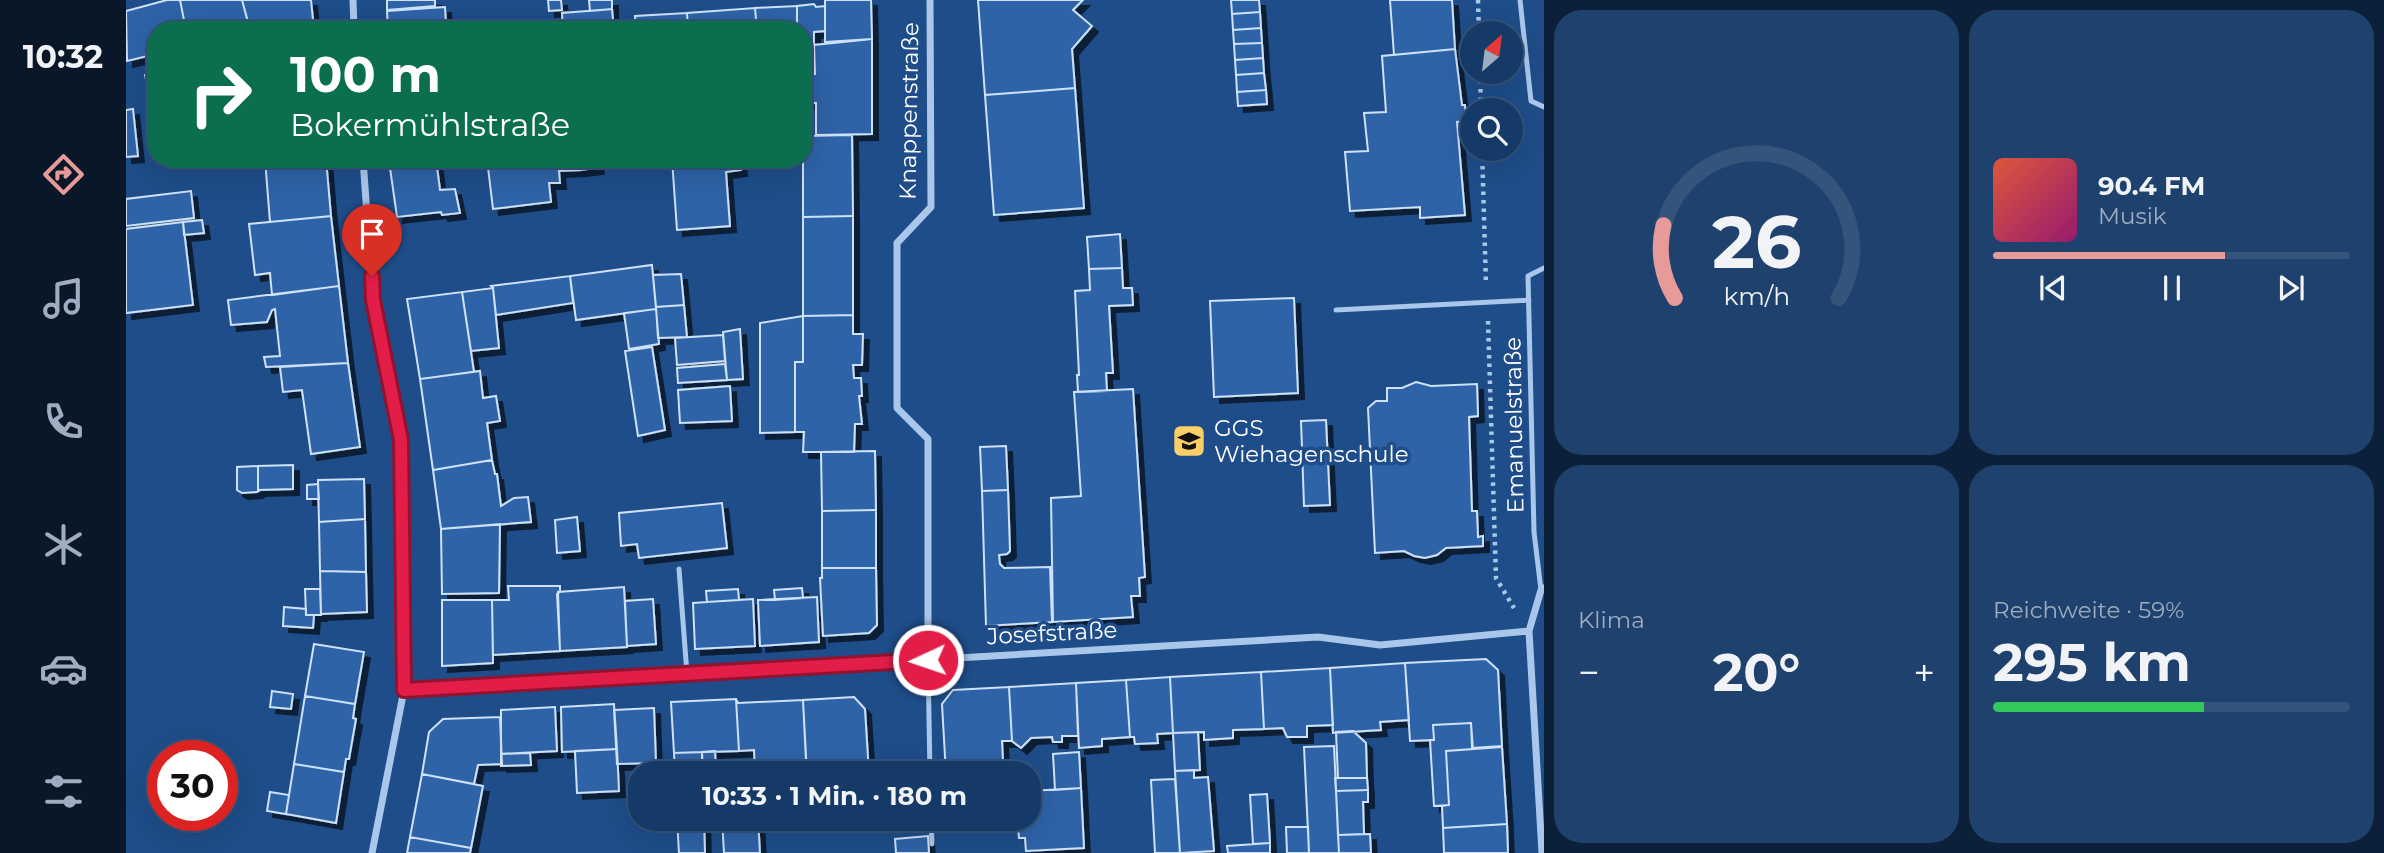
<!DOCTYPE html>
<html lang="de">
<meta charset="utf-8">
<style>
:root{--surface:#163a67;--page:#1f416d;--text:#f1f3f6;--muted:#9eadc0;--line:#35547b;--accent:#e69b98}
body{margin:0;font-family:Montserrat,sans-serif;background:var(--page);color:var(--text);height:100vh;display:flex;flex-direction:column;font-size:26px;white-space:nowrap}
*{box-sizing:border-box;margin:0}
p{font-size:23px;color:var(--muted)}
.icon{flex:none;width:38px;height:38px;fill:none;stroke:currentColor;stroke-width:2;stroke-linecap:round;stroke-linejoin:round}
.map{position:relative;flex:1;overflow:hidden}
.drawer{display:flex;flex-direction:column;gap:10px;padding:10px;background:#0c2039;width:840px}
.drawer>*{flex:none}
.banner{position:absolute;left:21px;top:21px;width:665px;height:147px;border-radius:28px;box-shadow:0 7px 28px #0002,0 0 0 2px var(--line);background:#0b6e4f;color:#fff;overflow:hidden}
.needle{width:46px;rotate:28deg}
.buttons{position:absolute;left:1334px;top:21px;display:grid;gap:14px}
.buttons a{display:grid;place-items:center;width:63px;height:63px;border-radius:50%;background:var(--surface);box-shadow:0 7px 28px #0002,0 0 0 2px var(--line);font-size:35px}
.speed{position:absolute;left:21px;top:740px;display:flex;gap:14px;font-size:35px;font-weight:700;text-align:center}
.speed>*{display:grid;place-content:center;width:91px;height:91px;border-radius:50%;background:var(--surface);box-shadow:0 7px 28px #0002,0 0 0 2px var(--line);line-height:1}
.speed .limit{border:10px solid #d22;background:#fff;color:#111}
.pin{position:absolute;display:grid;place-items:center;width:60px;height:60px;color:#fff;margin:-72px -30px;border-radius:50% 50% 50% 0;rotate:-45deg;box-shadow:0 0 7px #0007}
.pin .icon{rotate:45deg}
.me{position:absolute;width:77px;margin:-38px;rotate:267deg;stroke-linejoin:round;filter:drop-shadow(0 0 5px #0008)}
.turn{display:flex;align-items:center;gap:24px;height:147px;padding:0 28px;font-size:32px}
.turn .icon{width:91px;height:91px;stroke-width:2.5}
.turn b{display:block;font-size:49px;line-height:60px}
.big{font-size:52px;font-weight:700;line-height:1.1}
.drawer .card{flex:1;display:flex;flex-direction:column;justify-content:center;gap:10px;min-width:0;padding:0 24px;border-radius:28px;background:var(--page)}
.drawer .dial{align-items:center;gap:0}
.dial svg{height:182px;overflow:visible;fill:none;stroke:var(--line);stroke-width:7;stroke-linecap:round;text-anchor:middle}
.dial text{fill:var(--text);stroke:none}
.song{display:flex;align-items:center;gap:21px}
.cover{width:84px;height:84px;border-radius:10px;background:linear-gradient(135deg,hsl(10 70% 55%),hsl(320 70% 35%))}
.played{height:7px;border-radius:4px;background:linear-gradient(90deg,var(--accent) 65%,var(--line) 65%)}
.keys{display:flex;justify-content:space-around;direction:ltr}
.heat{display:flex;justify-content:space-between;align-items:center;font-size:38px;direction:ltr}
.charge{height:10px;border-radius:5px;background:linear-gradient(90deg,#34c759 59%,var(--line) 0)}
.drawer .tiles{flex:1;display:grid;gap:10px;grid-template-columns:repeat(2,1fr)}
.trip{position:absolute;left:502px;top:761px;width:413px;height:70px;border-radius:28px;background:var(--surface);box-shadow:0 7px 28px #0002,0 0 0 2px var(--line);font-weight:700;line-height:70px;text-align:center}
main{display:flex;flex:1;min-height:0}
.dock{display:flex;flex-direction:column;width:126px;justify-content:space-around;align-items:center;background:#091729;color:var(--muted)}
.dock .icon{width:49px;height:49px}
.dock .active{color:var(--accent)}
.dock b{font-size:32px;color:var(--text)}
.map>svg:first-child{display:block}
</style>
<main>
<nav class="dock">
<b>10:32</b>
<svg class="icon active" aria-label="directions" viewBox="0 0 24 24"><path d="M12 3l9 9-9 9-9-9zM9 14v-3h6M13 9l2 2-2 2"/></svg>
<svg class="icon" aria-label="music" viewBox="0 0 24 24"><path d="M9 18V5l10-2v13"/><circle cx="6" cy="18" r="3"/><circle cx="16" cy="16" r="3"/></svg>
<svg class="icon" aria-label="phone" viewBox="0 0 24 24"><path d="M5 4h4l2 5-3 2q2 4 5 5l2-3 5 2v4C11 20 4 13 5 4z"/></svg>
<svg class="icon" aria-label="climate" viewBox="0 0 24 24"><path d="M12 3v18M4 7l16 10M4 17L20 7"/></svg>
<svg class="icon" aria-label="car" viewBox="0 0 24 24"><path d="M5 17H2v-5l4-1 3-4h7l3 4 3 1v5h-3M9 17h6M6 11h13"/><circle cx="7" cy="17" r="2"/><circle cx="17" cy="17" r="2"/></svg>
<svg class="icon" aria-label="filters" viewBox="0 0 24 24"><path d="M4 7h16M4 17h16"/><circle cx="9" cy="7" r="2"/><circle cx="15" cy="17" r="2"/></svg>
</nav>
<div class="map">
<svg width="1418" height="853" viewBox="0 0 1418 853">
<defs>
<filter id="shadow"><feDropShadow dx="6" dy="6" stdDeviation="0" flood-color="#0009"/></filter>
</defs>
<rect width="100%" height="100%" fill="#1e4d89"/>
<path fill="#2d64a7" stroke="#cee1f8" stroke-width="2" filter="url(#shadow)" d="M41 0H54L60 30H30V54L1 61 0 11Z
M54 0H116L124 29 60 30Z
M116 0H185L188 30H124Z
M261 0H309V6L261 10Z
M422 0H435L436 10 423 11Z
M463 0H486V9L464 11Z
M699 0H745L746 39 699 42Z
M852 0H957L947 10 966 26 946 49 949 88 859 95Z
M1105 0H1133L1134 12 1106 14Z
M1264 0H1326L1329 49 1268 55Z
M688 4 690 7 699 6V31L688 32V45L677 46V30H671V6Z
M671 6V30H631L629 8Z
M319 7 320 24H330L331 30H262L261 11Z
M629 8 631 30H562L561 13Z
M486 9 488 30H437L436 13Z
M1134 12 1135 28 1107 30 1106 14Z
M561 13 562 30H510L509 16Z
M1135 28 1136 43 1108 44 1107 30Z
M746 39V134L690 135V103H683V74H689L688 45Z
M1136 43 1137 58 1109 60 1108 44Z
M1329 49 1336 105H1339L1340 121 1331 122 1339 215 1294 218V207L1224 211 1219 152 1242 151 1238 113 1260 112 1256 56Z
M1137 58 1138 73 1110 75 1109 60Z
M30 72V99L25 100 19 75Z
M1138 73 1140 90 1111 92 1110 75Z
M949 88 958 208 868 215 859 95Z
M1140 90 1141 104 1112 106 1111 92Z
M7 109 12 156 0 157V110Z
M726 135 727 216 677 217V136Z
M139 159H200L205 216 144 222Z
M281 159H310L314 190 329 189 334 213 316 215 315 212 271 217 263 161Z
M361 159H454L455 170 433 171 434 183H423L425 202 367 209Z
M454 159H508L471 163 472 168 455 170Z
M546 159H614L615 170 600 172 604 226 551 230Z
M65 191 68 218 0 226V199Z
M205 216 213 286 146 295 144 273 129 275 123 224Z
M727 216V315L677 316V217Z
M76 220 78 233 58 235 57 222Z
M57 222 67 305 0 313V229Z
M994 234 996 268 963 269 961 237Z
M526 265 530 309 450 320 444 276Z
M996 268 997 288H1006L1007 305 983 306 987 373H980L981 391 952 392 951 375H953L949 291 964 290 963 269Z
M555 274 558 305 530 307 527 275Z
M444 276 447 303 370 315 367 288 365 286Z
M213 286 222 363 140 367 138 357 154 356 149 309 146 310 141 322 105 325 102 300Z
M367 288 373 348 345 351 336 292Z
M336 292 348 372 294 379 281 299Z
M1168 298 1172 393 1088 397 1084 301Z
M558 305 561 337 532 338 530 307Z
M530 309 533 344 503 349 498 313Z
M727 315V334H737L736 365H727L728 378H735L736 396H733L736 424H729L728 452H677L678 432H669V362H677V316Z
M677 316V362H669V432L634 433V323Z
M614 329 617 379 601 380 597 332Z
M597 335 599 361 551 365 549 338Z
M526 347 539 430 512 436 499 351Z
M222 363 234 447 185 454 176 390 157 392 154 367Z
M599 364 601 380 552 383 551 368Z
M354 371 357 398 370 396 374 421 361 423 366 460 307 470 294 379Z
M1290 382 1305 386 1351 384 1352 416 1343 417 1346 511H1351L1352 537 1357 536V546L1320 548 1311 555 1299 558 1288 556 1278 551 1249 553 1242 408 1250 401H1261V388H1276Z
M604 386 606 421 554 423 552 390Z
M1007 389 1019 577 1013 578 1014 596H1005L1007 617 927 622 925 498 955 496 948 392Z
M1200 420 1204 505 1178 506 1175 421Z
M880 446 882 490 856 491 854 447Z
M749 451 750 510 696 511 695 452Z
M366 460 369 474H371L375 506 388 498 402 497 405 522 315 529 307 470Z
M167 465V489L132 490V466Z
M132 466V490H134L131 492 116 493 111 490V467Z
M238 479 239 519 193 522 192 480Z
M192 484 193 499H181V485Z
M882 490 884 551 881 554 873 555 874 564 878 568 924 567 926 622 860 626 856 491Z
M596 503 601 548 513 558 511 544 495 546 493 513Z
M750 510V568H696V511Z
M451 517 454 551 431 553 429 520Z
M239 519 240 572 194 571 193 522Z
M374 524 373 593 316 594 315 529Z
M696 568H750L751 625 743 633 697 636 694 578H696Z
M194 571 240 572 241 612 195 614Z
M382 586H434V592L431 594 434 651 367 655 366 600H383Z
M498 587 501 647 434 651 432 592Z
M676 588 677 598 649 600 648 590Z
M179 589H194L195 615H180Z
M612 589 613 600 581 602 580 591Z
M691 597 693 642 634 646 632 600Z
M527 599 530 644 501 646 499 601Z
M627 599 629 646 569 649 567 603Z
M316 600H366L367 663 316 666Z
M158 607 180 609V615H188L187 628 157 626Z
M188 644 238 652 229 704 179 696Z
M1360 659 1372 670 1376 746 1346 748 1345 723 1307 725 1308 740 1284 741 1279 663Z
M1279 663 1283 720 1254 722 1255 730 1207 733 1204 668Z
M1204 668 1207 725 1181 726V737H1161L1157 728 1138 729 1135 672Z
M1135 672 1138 729 1107 730V738L1078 740V732L1047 733 1044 677Z
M1044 677 1047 733 1031 734 1032 743 1009 744 1008 737H1004L1000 680Z
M1000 680 1004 737 976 739V746L953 748 950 683Z
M950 683 952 736H936V742H927L926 737 905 738 895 748 886 741 883 687Z
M883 687 886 741H876L877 761H887L888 774H820L816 704 827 690Z
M146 691 167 694 165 709 144 707Z
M179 696 229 704 227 718 230 719 223 759H220L218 772 168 764Z
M728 697 739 709 743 774H703L702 760 680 761 677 700Z
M610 699 612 703 677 700 681 774H629L628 750 613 751Z
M610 699 613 751 548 753 545 702Z
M488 704 491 749 436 752 435 707Z
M429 707 431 751 375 754V710Z
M528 708 530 763 491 764 488 710Z
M374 717 376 764 352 765 348 784 296 774 303 732 317 719Z
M1345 723 1347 749 1320 751 1323 805 1308 806 1304 740H1308L1307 725Z
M1227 731 1240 743 1241 778H1212L1210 732Z
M1072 732 1074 770 1049 771 1047 733Z
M1208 746 1213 853H1183L1178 747Z
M1376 747 1381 824 1317 828 1316 806 1323 805 1320 751Z
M491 749 493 791 451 793 449 751Z
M589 751 590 771 576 772V752Z
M576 752 577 774H549L548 753Z
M953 752 955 788 929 790 927 754Z
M404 753 405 765 375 766V754Z
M168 764 218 772 210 823 160 814Z
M1068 770V778L1082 777 1088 851 1054 853 1049 771Z
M296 774 357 786 345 848 284 837Z
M1209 778H1241L1242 790 1210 791Z
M1049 779 1054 853H1029L1025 780Z
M955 788 958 848 900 851 899 838H893L891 819H903V791Z
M1242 790V802H1237L1238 834 1212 835 1210 791Z
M144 792 163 795 160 814 141 811Z
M1141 794 1144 843 1127 844 1124 795Z
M551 819H578L579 853H553Z
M596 819H632L634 853H598Z
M1381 824 1382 853H1318L1317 828Z
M1160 827H1182L1183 853H1161Z
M1244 834 1245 853H1213L1212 835Z
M802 836 803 853H770L769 839Z
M284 837 345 848 344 853H281Z
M1144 843V853H1102L1101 846Z"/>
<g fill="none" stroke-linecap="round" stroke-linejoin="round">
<path stroke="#a9c7eb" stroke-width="4.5" stroke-dasharray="3.5 5" stroke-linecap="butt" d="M1352 0 1353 33
M1354 72 1355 110
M1356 149 1360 284
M1362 321 1370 578 1388 608"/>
<path stroke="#a9c7eb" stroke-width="5" d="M1394 0 1405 101 1418 107
M1210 310 1403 300
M553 569 561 674
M1415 590 1408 532 1402 276 1418 268
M802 660 804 774
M805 819 806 844"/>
<path stroke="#a9c7eb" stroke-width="7" d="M227 0 228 30
M237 159 247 300 275 440 278 690 246 853
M802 660V439L771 408V243L805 207 804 0
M278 690 1192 637 1254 645 1403 631
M1416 853 1403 631 1415 590 1418 588"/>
</g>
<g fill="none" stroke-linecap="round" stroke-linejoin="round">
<defs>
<path id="route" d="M246 276 247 300 275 440 278 690 802 660"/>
</defs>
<use href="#route" stroke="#92132f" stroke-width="18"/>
<use href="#route" stroke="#e11d48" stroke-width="12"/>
</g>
<defs>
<symbol id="school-square" viewBox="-11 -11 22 22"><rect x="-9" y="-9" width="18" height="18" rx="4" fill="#facf68" stroke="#1e4d89"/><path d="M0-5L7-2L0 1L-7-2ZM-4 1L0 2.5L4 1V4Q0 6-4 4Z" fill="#111"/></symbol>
</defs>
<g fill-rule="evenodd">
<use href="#school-square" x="1044" y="422" width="38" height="38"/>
</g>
<g text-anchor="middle" stroke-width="7" stroke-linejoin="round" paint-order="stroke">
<g font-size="23" fill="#fff" stroke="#1e4d89">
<text transform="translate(783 111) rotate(-89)" y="8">Knappenstraße</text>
<text transform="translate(1388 425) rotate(-91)" y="8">Emanuelstraße</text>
<text transform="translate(926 633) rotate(-3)" y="8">Josefstraße</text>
</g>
<g font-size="23" fill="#fff" stroke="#1e4d89" text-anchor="start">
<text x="1088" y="436">GGS<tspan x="1088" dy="26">Wiehagenschule</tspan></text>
</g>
</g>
</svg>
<div class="buttons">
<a><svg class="needle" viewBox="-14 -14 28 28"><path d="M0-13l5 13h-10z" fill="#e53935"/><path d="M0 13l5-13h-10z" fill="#9eadc0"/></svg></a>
<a><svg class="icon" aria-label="search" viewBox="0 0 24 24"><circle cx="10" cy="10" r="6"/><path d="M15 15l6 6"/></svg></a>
</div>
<div class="speed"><div class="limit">30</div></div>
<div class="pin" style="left:246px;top:276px;background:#d93025"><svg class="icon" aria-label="arrive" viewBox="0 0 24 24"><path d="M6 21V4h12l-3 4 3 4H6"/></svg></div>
<svg class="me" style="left:802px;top:660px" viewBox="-20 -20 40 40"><circle r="17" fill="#e11d48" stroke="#fff" stroke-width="3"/><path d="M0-11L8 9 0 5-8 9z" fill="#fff"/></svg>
<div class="trip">10:33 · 1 Min. · 180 m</div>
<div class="banner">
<div class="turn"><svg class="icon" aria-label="right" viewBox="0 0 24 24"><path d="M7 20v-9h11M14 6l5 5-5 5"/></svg><div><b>100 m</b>Bokermühlstraße</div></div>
</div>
</div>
<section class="drawer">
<div class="tiles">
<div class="card dial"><svg viewBox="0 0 100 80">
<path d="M14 69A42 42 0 1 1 86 69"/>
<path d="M14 69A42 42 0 0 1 9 37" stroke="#e69b98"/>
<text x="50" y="56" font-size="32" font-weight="700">26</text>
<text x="50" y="72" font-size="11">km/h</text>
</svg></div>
<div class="card">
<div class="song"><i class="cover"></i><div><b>90.4 FM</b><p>Musik</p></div></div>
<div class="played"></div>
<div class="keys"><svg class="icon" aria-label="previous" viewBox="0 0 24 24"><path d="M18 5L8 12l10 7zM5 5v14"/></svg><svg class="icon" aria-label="pause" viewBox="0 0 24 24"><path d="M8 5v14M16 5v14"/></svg><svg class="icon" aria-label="next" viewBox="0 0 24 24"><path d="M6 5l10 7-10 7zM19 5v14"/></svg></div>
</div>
<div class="card"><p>Klima</p>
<div class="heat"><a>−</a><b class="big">20°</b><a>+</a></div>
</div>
<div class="card"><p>Reichweite · 59%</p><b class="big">295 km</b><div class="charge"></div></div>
</div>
</section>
</main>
